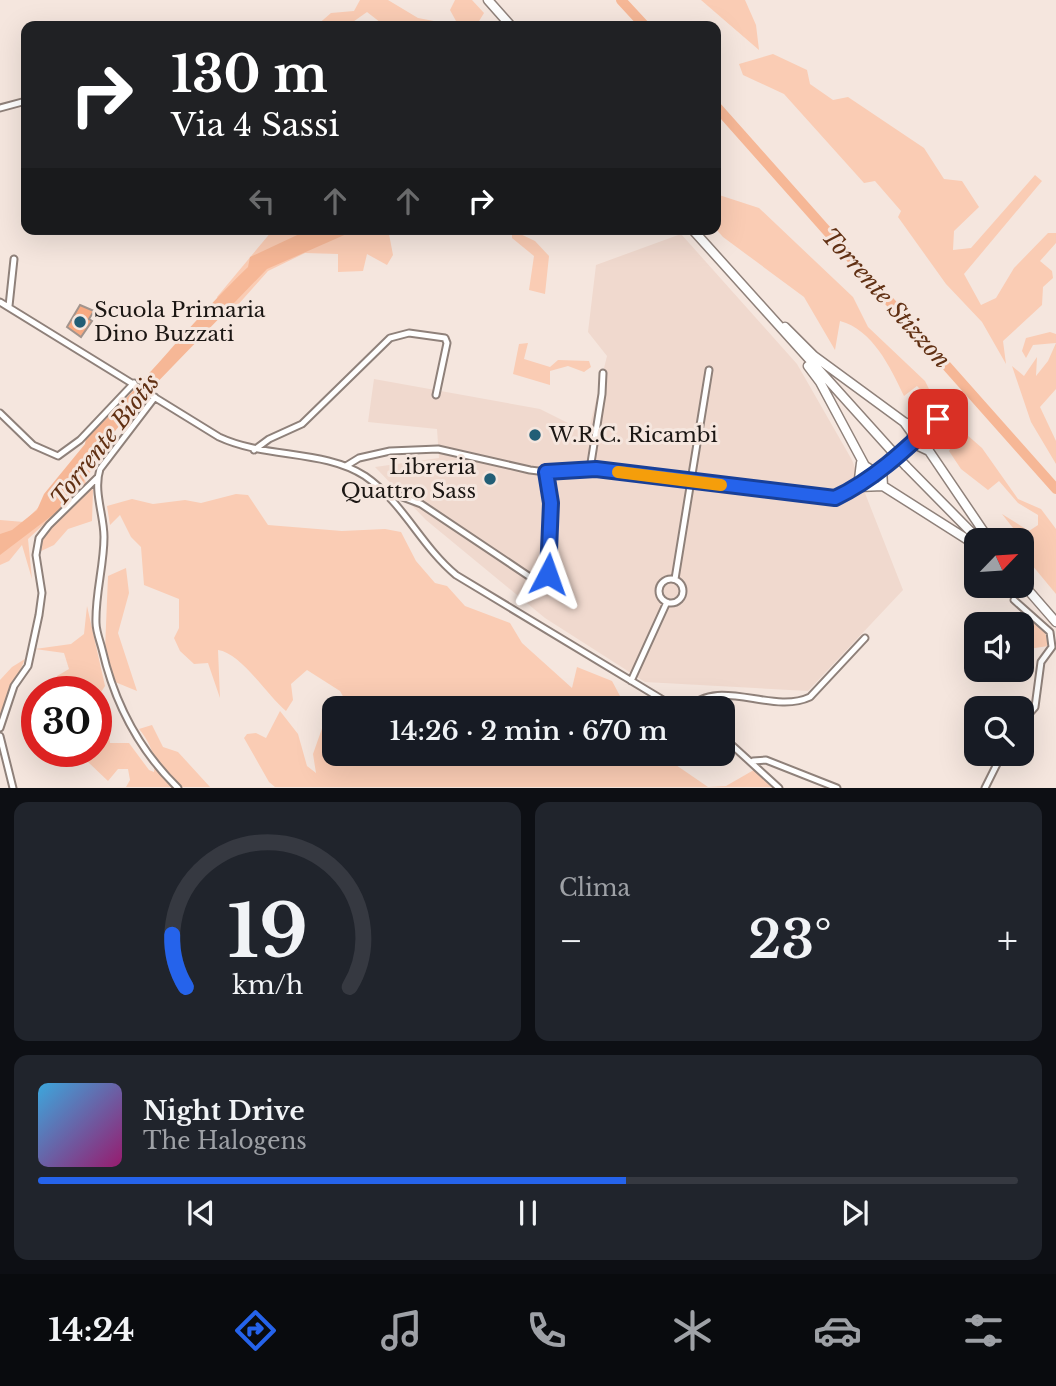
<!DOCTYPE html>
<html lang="it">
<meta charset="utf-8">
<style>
:root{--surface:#171b24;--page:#20242c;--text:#f1f3f6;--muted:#9ea1a6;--line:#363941;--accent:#2563eb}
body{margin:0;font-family:"Libre Baskerville",serif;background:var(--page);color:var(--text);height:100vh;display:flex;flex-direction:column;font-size:26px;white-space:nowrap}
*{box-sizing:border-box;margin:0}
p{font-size:23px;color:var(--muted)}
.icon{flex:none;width:38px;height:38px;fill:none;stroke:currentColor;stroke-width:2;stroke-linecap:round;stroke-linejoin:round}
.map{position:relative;height:788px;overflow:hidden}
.drawer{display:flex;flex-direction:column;gap:14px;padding:14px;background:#0d0f14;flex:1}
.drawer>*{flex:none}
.guide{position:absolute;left:21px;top:21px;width:700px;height:214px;border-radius:14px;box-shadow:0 7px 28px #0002;background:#202124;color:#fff;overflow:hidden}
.needle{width:46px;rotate:65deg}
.buttons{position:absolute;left:964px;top:528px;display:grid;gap:14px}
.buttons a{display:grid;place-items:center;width:70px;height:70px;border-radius:14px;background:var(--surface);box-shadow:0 7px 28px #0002;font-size:35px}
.speed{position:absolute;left:21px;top:676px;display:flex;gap:14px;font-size:35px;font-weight:700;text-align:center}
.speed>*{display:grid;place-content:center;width:91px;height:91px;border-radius:50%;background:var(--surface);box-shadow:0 7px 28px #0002;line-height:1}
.speed .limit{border:10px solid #d22;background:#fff;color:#111}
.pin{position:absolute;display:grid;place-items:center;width:60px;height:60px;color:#fff;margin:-30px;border-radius:14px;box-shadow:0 4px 10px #0006}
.me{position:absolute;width:77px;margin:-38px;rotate:4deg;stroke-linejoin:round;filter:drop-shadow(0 0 5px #0008)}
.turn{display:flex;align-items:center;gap:24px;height:147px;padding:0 35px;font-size:32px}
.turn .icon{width:91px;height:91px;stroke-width:2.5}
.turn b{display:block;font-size:49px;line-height:60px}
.lanes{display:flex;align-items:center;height:66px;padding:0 35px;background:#0003;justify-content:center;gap:35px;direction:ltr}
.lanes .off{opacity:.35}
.big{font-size:52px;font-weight:600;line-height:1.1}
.drawer .card{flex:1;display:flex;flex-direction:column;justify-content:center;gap:10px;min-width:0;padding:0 24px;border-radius:14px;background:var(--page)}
.drawer .dial{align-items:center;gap:0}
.dial svg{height:182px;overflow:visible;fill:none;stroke:var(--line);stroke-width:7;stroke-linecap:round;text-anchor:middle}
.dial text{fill:var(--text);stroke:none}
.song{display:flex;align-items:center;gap:21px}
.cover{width:84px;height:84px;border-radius:10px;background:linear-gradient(135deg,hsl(200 70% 55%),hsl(320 70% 35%))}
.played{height:7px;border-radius:4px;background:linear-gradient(90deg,var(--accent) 60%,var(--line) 60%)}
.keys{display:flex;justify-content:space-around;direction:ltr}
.heat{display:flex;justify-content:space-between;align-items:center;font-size:38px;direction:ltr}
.drawer .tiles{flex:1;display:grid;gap:14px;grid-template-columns:1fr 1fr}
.card:last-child{grid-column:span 2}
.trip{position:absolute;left:322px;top:696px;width:413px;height:70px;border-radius:14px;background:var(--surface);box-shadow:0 7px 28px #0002;font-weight:600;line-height:70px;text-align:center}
.dock{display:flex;height:112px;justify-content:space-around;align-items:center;background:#090b0e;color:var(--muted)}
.dock .icon{width:49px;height:49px}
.dock .current{color:var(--accent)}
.dock b{font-size:32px;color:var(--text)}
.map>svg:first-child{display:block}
</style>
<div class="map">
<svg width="1056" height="788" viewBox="0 0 1056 788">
<rect width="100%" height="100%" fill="#f5e6de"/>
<path fill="#f0d9ce" d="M681 234 797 364 852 460 903 590 808 691 645 682 545 618 426 520 375 467 439 458 437 429 368 422 374 379 540 409 588 433 607 356 588 332 596 265Z"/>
<path fill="#faccb4" d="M360 0H388L418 18 439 22 436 26H385L367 12 350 24 351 26H316L331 13 354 11Z
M455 0H472L484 13 476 26H452L456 21 450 10Z
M701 0H745L756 25 759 50Z
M773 54 807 70 810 84 833 100 848 97 924 148 944 179 962 181 979 207 954 231 953 250 971 248 1035 175 1042 181 964 274 981 305 996 298 1014 268 1048 233H1056V243L1040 261 1052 271 1053 278 1043 287 1042 305 1003 341 1006 364 982 322 946 284 898 217 901 211 875 181 864 183 784 94 743 75 739 64Z
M716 194 759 208 853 297 868 327 925 381 941 413 917 386 904 396C890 367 873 330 840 321L835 350 804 297 723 237 716 229Z
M280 229H400L389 234 393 255 387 265 367 254 363 271 338 272V254L305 253 268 271 228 316 217 297 272 231Z
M512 230 535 241 549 256 545 294 529 290 534 256 512 238Z
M1050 332 1056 334V389L1040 407 1056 441V464L1031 422 1012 366 1024 376 1037 357 1036 376 1048 361 1056 343 1033 345 1026 358 1022 351 1026 338Z
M528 343 524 359 550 367 558 360 589 361 591 367 584 372 568 366 550 371V385L513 374 519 344Z
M950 420 982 448 1018 499 1041 509 1056 529V594L1022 553V541H1015L1017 533 1002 514 1029 531 1038 525V515L1018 503 999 481 988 490 961 469 949 451 958 435Z
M101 444 97 460 85 481 93 490 92 521 68 529 54 545 41 551 43 525 28 539 32 579 22 545 9 561 0 565V520L24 522Z
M236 494 248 495 268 525 342 531 385 529 401 532 416 561 435 583 447 586 465 606 510 623 522 643 572 688 577 667 612 681 627 709H350L340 691 307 670 291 684 293 700 286 711C267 695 241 653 218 650L220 698 208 663 194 664 180 651 174 638 179 628V599L144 585 141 547 131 537 120 515 110 525 107 506 132 499 153 504 185 500 201 503Z
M126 568 129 593 118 633 137 691 115 682 105 650 108 576Z
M87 606 105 686 96 700V691H64L57 676 69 669 64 653 35 649 71 644 84 634Z
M1021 612 1045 631 1048 646 1022 650V625L1025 624Z
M25 659 0 717V680L12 667Z
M280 711 298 734 307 766 316 773 313 754 326 717 334 720V754H660L708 787 726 786 759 767 779 787H275L269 782 244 738 247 734 256 733 266 738Z
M96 721 99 731 108 729 110 743H129L149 770 154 772C156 756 149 741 139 729L152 725 163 747 178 752 210 787H126L130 780 128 769H118L108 781 88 762V751H96Z"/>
<path fill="#f6b796" d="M310 229H358L267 269 144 396 101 448 79 490 62 508 0 555V534L12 530 37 510 44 494 85 444 86 438C144 385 191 321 248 267L250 257Z"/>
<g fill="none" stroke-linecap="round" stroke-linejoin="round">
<path stroke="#f6b796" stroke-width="10" d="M621 0 645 26
M716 106 1056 489"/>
</g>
<path fill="#f7a981" stroke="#a2948d" stroke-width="2" d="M80 305 94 311 89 319 92 321 81 337 67 327Z"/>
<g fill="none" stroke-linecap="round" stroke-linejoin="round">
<defs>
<path id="minor" d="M0 108 26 101
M0 302 219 437C266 459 323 449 365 476 403 502 421 546 456 575L678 709
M9 306 14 259
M155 397 100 469C93 491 104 515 104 537 104 566 95 594 96 623 96 631 100 641 102 649 114 701 139 750 178 788
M0 413 33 445 58 456 80 440 134 383
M254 450 269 439 302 424 390 338 409 333 445 338 447 343 436 395
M346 466 359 458 390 451 438 449 530 470 546 472 596 469 835 498C875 479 906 449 938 419
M590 469 602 394 603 373
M384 490 421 504 527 575 539 583H545C558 553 551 504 546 472
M675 579 709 370
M659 591a12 12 0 1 1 24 0a12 12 0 1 1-24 0Z
M1014 600 1050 632 1052 647 1041 662 1035 707 1022 722
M631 681 667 602
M688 709C718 676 772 715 810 697L865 638
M0 728 14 686 28 666 39 615 42 593 36 555 39 538 49 525 97 478
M0 736 13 788
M723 737 779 788
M753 761 766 760 837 788
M985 788 1002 754"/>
<path id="highway" d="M488 0 511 26
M692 229 891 450
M785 327 814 356 904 422 926 431 929 451
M808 366 820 382 865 466 873 471 882 469 883 486
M904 422 912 433V443L929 451 990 541
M861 463 858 487 883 486 976 545
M906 466 980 541
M1022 583 1056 622"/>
</defs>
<use href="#minor" stroke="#8f817a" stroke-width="9"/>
<use href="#highway" stroke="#8f817a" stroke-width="11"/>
<use href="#minor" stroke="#fff" stroke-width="5"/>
<use href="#highway" stroke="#fff" stroke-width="8"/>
<defs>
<path id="highway-bridge" d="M891 450 906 466"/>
</defs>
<use href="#highway-bridge" stroke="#8f817a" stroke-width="11" stroke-linecap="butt"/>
<use href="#highway-bridge" stroke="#fff" stroke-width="8"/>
</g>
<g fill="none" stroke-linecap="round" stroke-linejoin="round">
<defs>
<path id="route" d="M548 574 551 503 546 472 596 469 835 498C875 479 906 449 938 419"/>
</defs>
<use href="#route" stroke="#184099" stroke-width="18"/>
<use href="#route" stroke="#2563eb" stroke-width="12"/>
<path stroke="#f59e0b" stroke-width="12" d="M618 472 721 485"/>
</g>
<g fill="#225e76" stroke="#f5e6de" stroke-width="2.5">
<circle cx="80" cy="322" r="7"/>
<circle cx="535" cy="435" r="7"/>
<circle cx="490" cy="479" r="7"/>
</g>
<g text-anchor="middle" stroke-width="6" stroke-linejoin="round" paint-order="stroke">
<g font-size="21" fill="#1c1714" stroke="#f5e6de" text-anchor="start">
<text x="94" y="317">Scuola Primaria<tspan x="94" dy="24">Dino Buzzati</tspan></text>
<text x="549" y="442">W.R.C. Ricambi</text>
<text x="476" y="474" text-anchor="end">Libreria<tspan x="476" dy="24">Quattro Sass</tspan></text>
</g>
<g font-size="23" font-style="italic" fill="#613013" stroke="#f5e6de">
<text transform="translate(886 298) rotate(48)" y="8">Torrente Stizzon</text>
<text transform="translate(105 440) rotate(-52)" y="8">Torrente Biotis</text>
</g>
</g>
</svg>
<div class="buttons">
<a><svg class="needle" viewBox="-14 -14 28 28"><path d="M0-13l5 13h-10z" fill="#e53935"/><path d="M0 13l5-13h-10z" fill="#9ea1a6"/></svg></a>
<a><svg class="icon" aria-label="sound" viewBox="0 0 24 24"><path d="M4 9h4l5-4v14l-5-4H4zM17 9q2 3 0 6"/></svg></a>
<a><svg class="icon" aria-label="search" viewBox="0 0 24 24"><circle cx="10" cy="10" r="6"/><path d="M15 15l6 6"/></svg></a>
</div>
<div class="speed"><div class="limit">30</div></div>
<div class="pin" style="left:938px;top:419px;background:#d93025"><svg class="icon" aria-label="arrive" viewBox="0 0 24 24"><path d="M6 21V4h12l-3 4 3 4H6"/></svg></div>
<svg class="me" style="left:548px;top:574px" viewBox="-20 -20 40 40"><path d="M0-17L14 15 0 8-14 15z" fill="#2563eb" stroke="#fff" stroke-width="4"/></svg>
<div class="trip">14:26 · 2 min · 670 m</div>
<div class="guide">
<div class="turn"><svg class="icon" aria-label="right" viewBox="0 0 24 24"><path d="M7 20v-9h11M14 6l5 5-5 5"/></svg><div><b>130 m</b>Via 4 Sassi</div></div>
<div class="lanes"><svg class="icon off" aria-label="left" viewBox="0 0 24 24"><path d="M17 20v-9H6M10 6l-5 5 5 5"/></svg><svg class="icon off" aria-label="ahead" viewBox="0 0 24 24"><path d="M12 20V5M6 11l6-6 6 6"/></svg><svg class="icon off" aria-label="ahead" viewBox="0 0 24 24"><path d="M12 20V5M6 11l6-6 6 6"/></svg><svg class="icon" aria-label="right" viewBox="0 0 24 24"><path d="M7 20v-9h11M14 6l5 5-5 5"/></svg></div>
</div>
</div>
<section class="drawer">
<div class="tiles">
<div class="card dial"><svg viewBox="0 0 100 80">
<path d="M14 69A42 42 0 1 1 86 69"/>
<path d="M14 69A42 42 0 0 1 8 46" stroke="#2563eb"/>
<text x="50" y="56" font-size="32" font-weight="700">19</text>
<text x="50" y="72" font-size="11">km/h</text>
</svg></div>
<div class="card"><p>Clima</p>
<div class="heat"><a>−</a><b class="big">23°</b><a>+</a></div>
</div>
<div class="card">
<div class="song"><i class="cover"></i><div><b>Night Drive</b><p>The Halogens</p></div></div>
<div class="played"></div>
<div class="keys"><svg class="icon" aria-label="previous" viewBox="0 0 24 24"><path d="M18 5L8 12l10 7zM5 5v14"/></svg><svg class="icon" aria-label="pause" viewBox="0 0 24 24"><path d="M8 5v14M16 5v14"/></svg><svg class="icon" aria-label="next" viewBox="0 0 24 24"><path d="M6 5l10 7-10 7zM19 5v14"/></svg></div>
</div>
</div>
</section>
<nav class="dock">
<b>14:24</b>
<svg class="icon current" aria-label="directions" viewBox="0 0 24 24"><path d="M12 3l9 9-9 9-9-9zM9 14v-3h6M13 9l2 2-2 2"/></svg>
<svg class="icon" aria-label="music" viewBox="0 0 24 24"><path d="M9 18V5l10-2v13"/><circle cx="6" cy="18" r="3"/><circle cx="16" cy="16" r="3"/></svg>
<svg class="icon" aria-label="phone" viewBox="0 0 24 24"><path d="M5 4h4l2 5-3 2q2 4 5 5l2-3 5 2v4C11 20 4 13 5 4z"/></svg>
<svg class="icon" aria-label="climate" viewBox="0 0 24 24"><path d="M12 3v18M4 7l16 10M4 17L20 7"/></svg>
<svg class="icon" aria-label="car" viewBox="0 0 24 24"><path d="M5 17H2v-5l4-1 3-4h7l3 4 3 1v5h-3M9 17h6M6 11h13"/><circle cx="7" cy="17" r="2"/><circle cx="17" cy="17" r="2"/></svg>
<svg class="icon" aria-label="filters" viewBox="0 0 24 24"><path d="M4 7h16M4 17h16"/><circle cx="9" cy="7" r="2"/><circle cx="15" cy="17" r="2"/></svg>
</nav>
